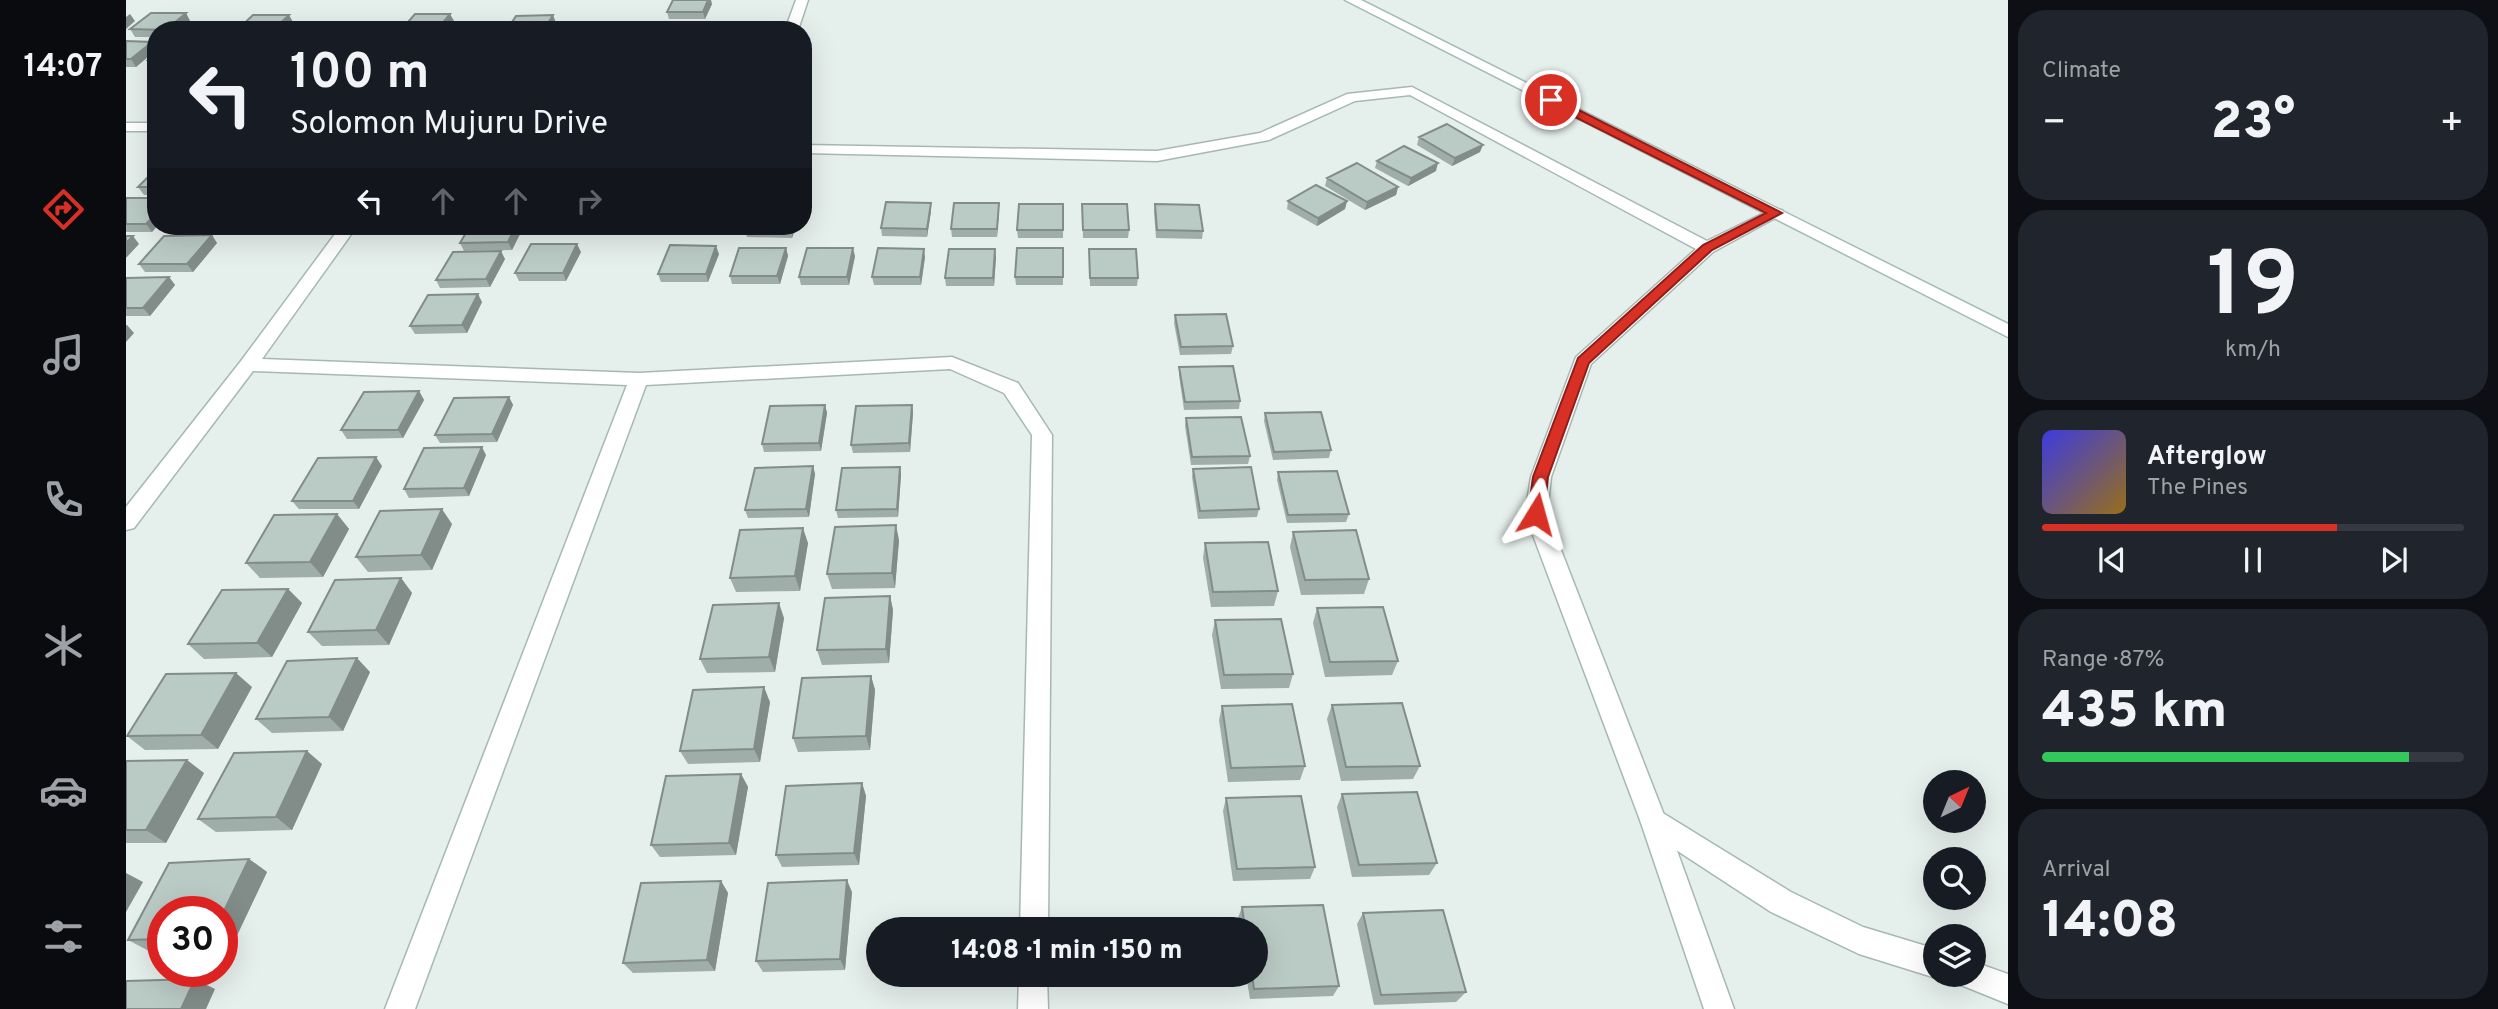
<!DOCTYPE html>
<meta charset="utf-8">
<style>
:root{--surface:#171b24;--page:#20242c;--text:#f1f3f6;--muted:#9ea1a6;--line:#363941;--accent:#d93025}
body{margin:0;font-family:Overpass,sans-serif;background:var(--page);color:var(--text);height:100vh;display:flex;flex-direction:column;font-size:26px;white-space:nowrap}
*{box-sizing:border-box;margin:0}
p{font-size:23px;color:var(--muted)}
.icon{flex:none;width:38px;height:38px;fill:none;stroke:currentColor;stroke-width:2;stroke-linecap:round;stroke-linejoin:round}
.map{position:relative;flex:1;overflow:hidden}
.sheet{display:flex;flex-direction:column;gap:10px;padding:10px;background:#0d0f14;width:490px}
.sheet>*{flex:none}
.top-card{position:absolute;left:21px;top:21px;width:665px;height:214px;border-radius:28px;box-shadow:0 7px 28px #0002;background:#171b24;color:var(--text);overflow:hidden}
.needle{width:46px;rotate:43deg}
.tools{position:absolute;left:1797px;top:770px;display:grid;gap:14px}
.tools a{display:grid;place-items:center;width:63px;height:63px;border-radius:50%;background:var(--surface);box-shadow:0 7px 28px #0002;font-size:35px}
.speed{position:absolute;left:21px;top:896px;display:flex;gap:14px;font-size:35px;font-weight:700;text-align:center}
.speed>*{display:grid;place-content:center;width:91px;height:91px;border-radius:50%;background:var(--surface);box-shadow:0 7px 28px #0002;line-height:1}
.speed .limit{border:10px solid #d22;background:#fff;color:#111}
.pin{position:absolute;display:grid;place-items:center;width:60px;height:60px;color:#fff;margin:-30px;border:4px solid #fff;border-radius:50%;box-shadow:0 2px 7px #0007}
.me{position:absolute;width:77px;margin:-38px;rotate:8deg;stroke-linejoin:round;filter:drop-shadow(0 0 5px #0008)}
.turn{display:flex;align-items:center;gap:24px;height:147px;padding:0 28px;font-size:32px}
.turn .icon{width:91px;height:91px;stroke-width:2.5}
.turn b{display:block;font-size:49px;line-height:60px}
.lanes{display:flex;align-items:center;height:66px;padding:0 28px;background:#0003;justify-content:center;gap:35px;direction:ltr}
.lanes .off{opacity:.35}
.big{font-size:52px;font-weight:800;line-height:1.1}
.sheet .card{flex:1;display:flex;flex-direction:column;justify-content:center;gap:10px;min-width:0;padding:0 24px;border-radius:28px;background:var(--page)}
.sheet .dial{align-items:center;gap:0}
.dial b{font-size:91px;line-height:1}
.song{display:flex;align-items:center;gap:21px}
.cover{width:84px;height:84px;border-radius:10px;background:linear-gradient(135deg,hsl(240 70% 55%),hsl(40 70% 35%))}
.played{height:7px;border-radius:4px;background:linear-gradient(90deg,var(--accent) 70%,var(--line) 70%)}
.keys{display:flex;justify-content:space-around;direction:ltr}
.heat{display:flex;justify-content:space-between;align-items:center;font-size:38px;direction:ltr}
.charge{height:10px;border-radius:5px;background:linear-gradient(90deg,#34c759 87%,var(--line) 0)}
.trip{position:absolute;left:740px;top:917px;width:402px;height:70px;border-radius:35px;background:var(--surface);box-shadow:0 7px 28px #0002;font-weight:800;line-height:70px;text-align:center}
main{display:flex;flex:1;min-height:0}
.dock{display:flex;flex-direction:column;width:126px;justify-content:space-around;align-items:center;background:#090b0e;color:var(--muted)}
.dock .icon{width:49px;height:49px}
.dock .on{color:var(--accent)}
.dock b{font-size:32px;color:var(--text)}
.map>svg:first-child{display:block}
</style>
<main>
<nav class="dock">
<b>14:07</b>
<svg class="icon on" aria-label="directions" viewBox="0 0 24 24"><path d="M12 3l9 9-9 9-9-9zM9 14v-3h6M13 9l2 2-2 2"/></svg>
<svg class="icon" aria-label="music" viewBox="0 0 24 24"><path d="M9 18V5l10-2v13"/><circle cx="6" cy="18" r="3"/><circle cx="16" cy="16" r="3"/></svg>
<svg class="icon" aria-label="phone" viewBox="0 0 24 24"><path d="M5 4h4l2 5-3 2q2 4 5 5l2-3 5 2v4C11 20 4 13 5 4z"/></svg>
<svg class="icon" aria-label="climate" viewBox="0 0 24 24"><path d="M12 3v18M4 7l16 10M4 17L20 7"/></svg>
<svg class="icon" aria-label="car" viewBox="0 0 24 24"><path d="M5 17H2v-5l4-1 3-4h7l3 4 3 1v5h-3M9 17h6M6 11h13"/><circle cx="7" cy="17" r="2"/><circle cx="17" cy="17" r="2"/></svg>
<svg class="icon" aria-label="filters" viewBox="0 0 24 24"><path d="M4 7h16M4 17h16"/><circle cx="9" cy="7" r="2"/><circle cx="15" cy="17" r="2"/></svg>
</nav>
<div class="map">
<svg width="1882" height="1009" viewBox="0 0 1882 1009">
<rect width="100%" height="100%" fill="#e5efeb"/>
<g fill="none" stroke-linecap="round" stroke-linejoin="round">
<defs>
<path id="lane" d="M1527 807 1665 892 1737 927 1810 949V975H1819L1810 978 1733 954 1645 912 1518 829 1514 820 1518 811Z
M1848 962 1882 974V1004L1835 985 1831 975H1848Z"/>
<path id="street" d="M670 0H682L672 30H659Z
M1286 87 1581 241 1644 210H1656L1658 213 1587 252 1465 364 1425 477 1421 514 1540 820 1608 1009H1578L1514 820 1399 514 1405 477 1450 357 1570 249 1284 95 1229 101 1143 140 1031 161 677 153V145L1031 151 1134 133 1221 94Z
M0 123H30V131H0Z
M215 226H231L136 359 513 373 826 357 892 383 926 435 922 929H894L906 435 878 393 824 369 520 385 289 1009H259L501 385 127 371 8 528 0 530V507L115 361Z
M893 975H921L922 1009H892Z"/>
<path id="secondary" d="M1219 0H1235L1882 324V337Z"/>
</defs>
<use href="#lane" stroke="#a7b8b3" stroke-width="3"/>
<use href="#street" stroke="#a7b8b3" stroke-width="3"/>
<use href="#secondary" stroke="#a3bbb5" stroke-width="3"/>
<use href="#lane" fill="#fff" fill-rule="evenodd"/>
<use href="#street" fill="#fff" fill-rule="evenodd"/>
<use href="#secondary" fill="#fff" fill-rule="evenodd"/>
</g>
<path fill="#a0aea9" d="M586 4 579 19H543L541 12Z
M60 13 64 21 54 30H30V37H9L4 29Z
M0 41 26 42 30 47V50L10 67H0Z
M30 53V67H27L22 60Z
M1293 137 1354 152 1326 166 1291 145Z
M1251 161 1310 171 1282 186 1249 168Z
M30 169V195H18L12 187Z
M1201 178 1272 187 1270 195 1239 210 1199 186Z
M0 198 30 226H31L26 232H0Z
M1162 201H1221L1219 209 1191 226 1161 209Z
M805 203V211L801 237 756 236 755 228Z
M937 204V238H892L891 230Z
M956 204 1003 230 1002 238H957Z
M1029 204 1077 231 1076 239 1030 238 1028 212Z
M873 211 871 237H826L825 229Z
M53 226H108L103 231H57Z
M344 226H398L386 250 338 251 334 243Z
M555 226H606L602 235 557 234Z
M620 226H670L666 238 621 237 619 229Z
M91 243 67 272H19L13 264Z
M660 248 662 256 654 284H606L604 276Z
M937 248V285H890L889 277Z
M963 249 1012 278 1011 286H964Z
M455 252 440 281H393L389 273Z
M593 254 582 282H535L532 274Z
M729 256 723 285H675L673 277Z
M799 257 795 285H748L746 277Z
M870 257 868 286H820L819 278Z
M379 259 364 287 314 288 310 280Z
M43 277 49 285 24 316H0V278Z
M356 302 341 333 289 334 284 326Z
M1049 315 1107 346 1105 354 1054 355 1048 323Z
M1053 367 1114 401 1113 409 1058 410 1053 375Z
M293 391 298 400 277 438 221 439 215 430Z
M383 397 387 405 371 442 314 443 309 435Z
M699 405 701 413 695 451 638 452 636 444Z
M786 405 787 413 784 452 727 453 725 445Z
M1139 413 1205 450 1203 458 1147 460 1138 421Z
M1060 418 1124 456 1122 464 1065 465 1059 426Z
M360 455 343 496 283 498 278 489Z
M256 466 233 509H173L166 501Z
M687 466 689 474 683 517 622 518 619 510Z
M774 467 775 475 772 517 712 518 710 510Z
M1067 469 1133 509 1131 517 1072 519 1066 477Z
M1152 472 1223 514 1220 522 1161 523 1151 480Z
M211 514 223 529 197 577 134 578 120 563Z
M326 524 306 570 242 572 230 557Z
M1167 532 1243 579 1238 594 1175 595 1164 547Z
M773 540 769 588 706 589 701 574Z
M682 543 674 591 610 592 604 578Z
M1079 543 1152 591 1148 606 1085 607 1077 558Z
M275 578 286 593 263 645 196 646 182 632Z
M162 589 176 603 146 657 78 659 62 644Z
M764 596 767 610 763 663 696 665 691 650Z
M1191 608 1272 661 1266 675 1199 677 1187 623Z
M658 618 649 672 581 673 574 659Z
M1089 620 1167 674 1163 688 1095 689 1086 635Z
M244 672 217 731 146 733 130 719Z
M745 676 749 690 744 750 672 752 667 738Z
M126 687 92 749 19 750 1 736Z
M644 702 634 762 562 764 554 751Z
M1206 705 1294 766 1287 779 1215 781 1201 719Z
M1096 706 1179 766 1174 780 1102 782 1093 720Z
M0 761 78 773 40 843H0Z
M196 764 166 830 90 832 72 819Z
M615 774 622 787 610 855 534 857 525 845Z
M736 783 740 796 733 865 656 867 650 855Z
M1216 794 1311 863 1303 875 1226 877 1211 807Z
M1100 798 1189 867 1184 879 1107 881 1097 811Z
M123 859 141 872 105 948 96 949V912H37V950L23 951 2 940 43 863Z
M595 881 602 893 589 971 507 973 497 963Z
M726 892 719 970 637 972 630 961Z
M1116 907 1213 986 1207 996 1124 999 1120 975H1130V929H1114L1112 918Z
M1237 913 1340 992 1330 1002 1248 1005 1231 924Z"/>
<path fill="#828d8a" d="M582 0H585L586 4 579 19 577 12Z
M60 13 64 21 54 30H40Z
M4 14 9 21 0 29V17Z
M324 14 328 21 320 30H311Z
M163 15 167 22 159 30H147Z
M427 15 430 23 425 30H418Z
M26 42 30 47V50L10 67 5 59Z
M1357 145 1354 152 1326 166 1329 158Z
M1312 163 1310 171 1282 186 1285 178Z
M1272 187 1270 195 1239 210 1241 202Z
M1221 201 1219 209 1191 226 1192 218Z
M805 203V211L801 237V229Z
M873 203V211L871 237V229Z
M30 213V226H31L26 232 20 224Z
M100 226H108L103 231Z
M390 226H398L386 250 382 242Z
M600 226H606L602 235 600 227Z
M666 226H670L666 238 665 229Z
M86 235 91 243 67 272 61 264Z
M7 236 13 244 0 258V243Z
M451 244 455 252 440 281 437 273Z
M590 246 593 254 582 282 580 274Z
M660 248 662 256 654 284 651 276Z
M727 248 729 256 723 285 721 277Z
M798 249 799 257 795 285 794 277Z
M869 249 870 257 868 286 867 278Z
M375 251 379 259 364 287 360 279Z
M43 277 49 285 24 316 17 308Z
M352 294 356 302 341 333 336 325Z
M0 325H1L8 333 0 342Z
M293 391 298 400 277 438 272 430Z
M383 397 387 405 371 442 366 434Z
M699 405 701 413 695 451 693 443Z
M786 405 787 413 784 452 783 443Z
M356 447 360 455 343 496 338 488Z
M250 457 256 466 233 509 227 501Z
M687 466 689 474 683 517 680 509Z
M774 467 775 475 772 517 771 509Z
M316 509 326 524 306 570 295 555Z
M211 514 223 529 197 577 184 562Z
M770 525 773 540 769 588 766 573Z
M677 528 682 543 674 591 669 576Z
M275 578 286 593 263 645 250 630Z
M162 589 176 603 146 657 131 643Z
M764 596 767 610 763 663 760 649Z
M653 603 658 618 649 672 643 657Z
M231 658 244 672 217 731 203 717Z
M110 673 126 687 92 749 75 735Z
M745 676 749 690 744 750 740 736Z
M638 687 644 702 634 762 628 749Z
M181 751 196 764 166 830 150 817Z
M61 760 78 773 40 843 20 830Z
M615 774 622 787 610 855 603 843Z
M736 783 740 796 733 865 728 853Z
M123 859 141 872 105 948 96 944V915Z
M0 873 17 882 0 912Z
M721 880 726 892 719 970 714 959Z
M595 881 602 893 589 971 581 960Z
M69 979 89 989 80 1009H55Z"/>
<path fill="#bacac5" stroke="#828d8a" stroke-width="2" d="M547 0H582L577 12H541Z
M25 13H60L40 30 4 29Z
M289 14H324L311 30H275Z
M127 15H163L147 30H111Z
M427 15 418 30H381L390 16Z
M536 23H572L569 30H533Z
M0 41 26 42 5 59H0Z
M30 53V60H22Z
M1321 124 1357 145 1329 158 1293 137Z
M1278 146 1312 163 1285 178 1251 161Z
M1231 163 1272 187 1241 202 1201 178Z
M30 169V187H12Z
M1190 185 1221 201 1192 218 1162 201Z
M0 198H30V213L20 224H0Z
M760 202 805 203 801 229 755 228Z
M828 203H873L871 229H825Z
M893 204H937V230H891Z
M956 204H1001L1003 230H957Z
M1029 204 1073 205 1077 231 1031 230Z
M344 226H390L382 242 334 243Z
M555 226H600V227Z
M620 226H666L665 229H619Z
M86 235 61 264H13L38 236Z
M0 236H7L0 243Z
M405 244H451L437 273H389Z
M544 245 590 246 580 274H532Z
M613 248H660L651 276H604Z
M681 248H727L721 277H673Z
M752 248 798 249 794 277H746Z
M891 248H937V277H889Z
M823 249H869L867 278H819Z
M963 249H1010L1012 278H964Z
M375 251 360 279 310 280 327 252Z
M43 277 17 308H0V278Z
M352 294 336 325 284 326 302 295Z
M1100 314 1107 346 1055 347 1049 315Z
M1107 366 1114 401 1059 402 1053 367Z
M293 391 272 430H215L238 392Z
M383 397 366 434 309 435 328 398Z
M699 405 693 443 636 444 644 406Z
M786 405 783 443 725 445 730 406Z
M1195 412 1205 450 1148 452 1139 413Z
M1115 417 1124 456 1066 457 1060 418Z
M356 447 338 488 278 489 298 448Z
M250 457 227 501H166L192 458Z
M687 466 680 509 619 510 629 468Z
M774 467 771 509 710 510 716 468Z
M1125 467 1133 509 1074 511 1067 469Z
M1211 471 1223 514 1162 515 1152 472Z
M316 509 295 555 230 557 254 511Z
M211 514 184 562 120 563 148 515Z
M770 525 766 573 701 574 709 527Z
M677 528 669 576 604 578 614 530Z
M1230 530 1243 579 1179 580 1167 532Z
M1142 542 1152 591 1087 592 1079 543Z
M275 578 250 630 182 632 209 580Z
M162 589 131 643 62 644 96 590Z
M764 596 760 649 691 650 699 598Z
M653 603 643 657 574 659 587 605Z
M1257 607 1272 661 1204 662 1191 608Z
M1155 619 1167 674 1098 675 1089 620Z
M231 658 203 717 130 719 161 661Z
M110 673 75 735 1 736 40 674Z
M745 676 740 736 667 738 676 678Z
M638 687 628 749 554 751 567 690Z
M1276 703 1294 766 1220 767 1206 705Z
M1166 704 1179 766 1105 768 1096 706Z
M181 751 150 817 72 819 108 753Z
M61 760 20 830H0V761Z
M615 774 603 843 525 845 540 776Z
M736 783 728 853 650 855 660 786Z
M1291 792 1311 863 1233 865 1216 794Z
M1175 796 1189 867 1111 869 1100 798Z
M123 859 96 915V912H37V939L2 940 43 863Z
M721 880 714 959 630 961 642 883Z
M595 881 581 960 497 963 515 883Z
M1197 905 1213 986 1128 989 1126 975H1130V929H1119L1116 907Z
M1317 910 1340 992 1255 995 1237 913Z
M69 979 55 1009H0V981Z"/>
<path fill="#d93025" stroke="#8d1f18" stroke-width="2" d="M1421 98H1429L1656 213 1586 250 1463 363 1422 477 1418 514 1410 520 1402 514 1407 477 1452 358 1577 245 1640 213 1421 103Z"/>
</svg>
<div class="tools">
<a><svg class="needle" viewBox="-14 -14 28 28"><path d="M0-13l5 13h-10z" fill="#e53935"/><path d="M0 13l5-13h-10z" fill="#9ea1a6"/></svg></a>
<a><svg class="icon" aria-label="search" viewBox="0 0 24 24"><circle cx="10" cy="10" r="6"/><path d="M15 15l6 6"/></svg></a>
<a><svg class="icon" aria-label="layers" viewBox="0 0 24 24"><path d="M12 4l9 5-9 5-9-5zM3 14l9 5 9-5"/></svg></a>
</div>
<div class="speed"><div class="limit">30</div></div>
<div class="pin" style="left:1425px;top:100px;background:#d93025"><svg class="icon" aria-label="arrive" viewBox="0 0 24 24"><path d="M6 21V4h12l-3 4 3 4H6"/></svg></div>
<svg class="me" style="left:1410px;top:514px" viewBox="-20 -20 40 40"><path d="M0-17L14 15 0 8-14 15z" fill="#d93025" stroke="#fff" stroke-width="4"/></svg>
<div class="trip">14:08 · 1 min · 150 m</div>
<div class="top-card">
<div class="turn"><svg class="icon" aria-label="left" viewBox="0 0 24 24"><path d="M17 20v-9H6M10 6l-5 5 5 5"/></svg><div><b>100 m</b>Solomon Mujuru Drive</div></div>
<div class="lanes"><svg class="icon" aria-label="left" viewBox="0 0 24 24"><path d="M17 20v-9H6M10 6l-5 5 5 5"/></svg><svg class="icon off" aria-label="ahead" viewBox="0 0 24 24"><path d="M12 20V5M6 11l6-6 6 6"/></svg><svg class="icon off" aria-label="ahead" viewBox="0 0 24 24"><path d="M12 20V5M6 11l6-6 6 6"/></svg><svg class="icon off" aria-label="right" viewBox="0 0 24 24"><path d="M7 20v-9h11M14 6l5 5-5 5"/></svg></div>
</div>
</div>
<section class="sheet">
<div class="card"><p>Climate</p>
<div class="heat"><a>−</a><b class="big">23°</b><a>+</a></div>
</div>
<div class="card dial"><b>19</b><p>km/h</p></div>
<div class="card">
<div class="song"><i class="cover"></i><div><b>Afterglow</b><p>The Pines</p></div></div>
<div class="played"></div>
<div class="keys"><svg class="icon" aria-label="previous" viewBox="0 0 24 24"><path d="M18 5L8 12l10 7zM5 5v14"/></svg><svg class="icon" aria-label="pause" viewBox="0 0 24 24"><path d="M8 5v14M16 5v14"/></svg><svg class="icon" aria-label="next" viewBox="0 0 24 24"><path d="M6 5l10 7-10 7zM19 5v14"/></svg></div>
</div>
<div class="card"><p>Range · 87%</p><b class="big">435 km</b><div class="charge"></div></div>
<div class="card"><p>Arrival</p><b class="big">14:08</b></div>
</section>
</main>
